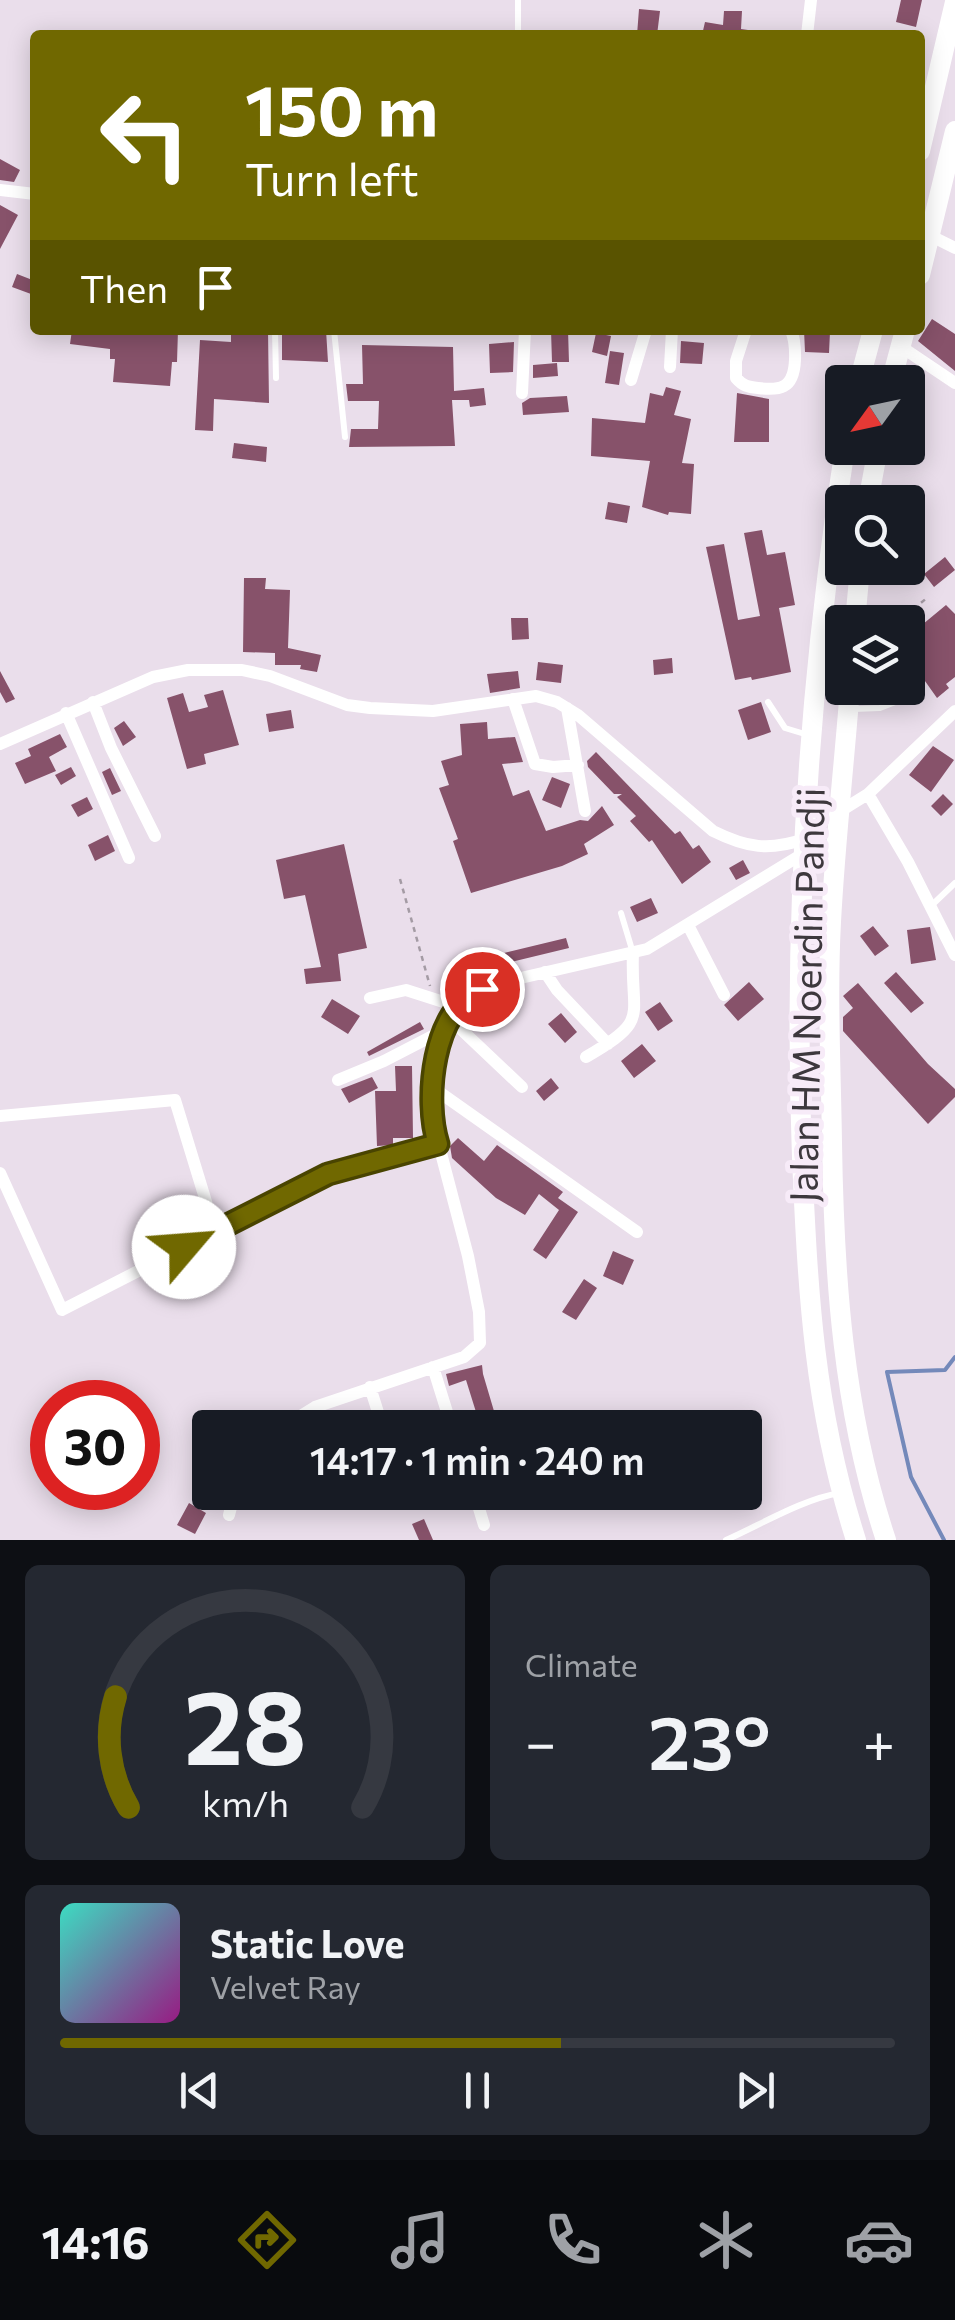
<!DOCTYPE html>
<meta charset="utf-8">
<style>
:root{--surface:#171b24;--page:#242831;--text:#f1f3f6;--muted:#9ea1a6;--line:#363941;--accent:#706800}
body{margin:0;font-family:Commissioner,sans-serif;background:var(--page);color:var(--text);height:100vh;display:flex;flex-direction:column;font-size:38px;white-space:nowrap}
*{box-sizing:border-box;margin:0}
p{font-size:32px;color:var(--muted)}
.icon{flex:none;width:55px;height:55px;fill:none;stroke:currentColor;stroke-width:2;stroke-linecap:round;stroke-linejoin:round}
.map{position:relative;height:1540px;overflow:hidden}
.panel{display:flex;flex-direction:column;gap:25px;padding:25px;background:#0d0f14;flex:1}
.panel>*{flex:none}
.hud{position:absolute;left:30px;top:30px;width:895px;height:305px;border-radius:10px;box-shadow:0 5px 25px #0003;background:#706800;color:#fff;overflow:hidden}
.needle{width:65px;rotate:237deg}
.buttons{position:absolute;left:825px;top:365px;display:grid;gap:20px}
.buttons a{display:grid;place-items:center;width:100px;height:100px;border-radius:10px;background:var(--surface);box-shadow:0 5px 25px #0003;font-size:50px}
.speed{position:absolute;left:30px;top:1380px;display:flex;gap:20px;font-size:50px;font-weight:700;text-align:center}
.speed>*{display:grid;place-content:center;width:130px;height:130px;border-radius:50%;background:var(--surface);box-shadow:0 5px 25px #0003;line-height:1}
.speed .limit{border:15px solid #d22;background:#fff;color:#111}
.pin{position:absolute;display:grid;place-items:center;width:85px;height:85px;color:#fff;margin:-42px;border:5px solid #fff;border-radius:50%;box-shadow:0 2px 10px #0007}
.me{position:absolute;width:110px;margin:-55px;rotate:63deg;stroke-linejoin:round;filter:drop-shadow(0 0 8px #0008)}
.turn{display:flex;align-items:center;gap:35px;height:210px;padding:0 50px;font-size:45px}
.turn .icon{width:130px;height:130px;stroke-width:2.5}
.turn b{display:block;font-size:70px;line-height:85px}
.then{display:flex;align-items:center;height:95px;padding:0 50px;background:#0003;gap:20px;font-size:38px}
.big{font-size:75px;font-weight:600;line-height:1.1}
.panel .card{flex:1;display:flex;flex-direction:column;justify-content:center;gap:15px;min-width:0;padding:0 35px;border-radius:15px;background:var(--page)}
.panel .dial{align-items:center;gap:0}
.dial svg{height:260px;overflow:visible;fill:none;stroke:var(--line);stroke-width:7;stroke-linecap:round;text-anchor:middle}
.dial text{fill:var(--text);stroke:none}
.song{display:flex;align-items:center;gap:30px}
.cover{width:120px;height:120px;border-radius:15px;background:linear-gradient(135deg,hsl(170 70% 55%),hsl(310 70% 35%))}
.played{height:10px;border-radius:5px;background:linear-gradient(90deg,var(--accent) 60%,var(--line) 60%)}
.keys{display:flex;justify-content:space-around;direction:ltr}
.heat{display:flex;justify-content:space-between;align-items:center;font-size:55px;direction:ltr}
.panel .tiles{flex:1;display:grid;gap:25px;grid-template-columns:1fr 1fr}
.card:last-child{grid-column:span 2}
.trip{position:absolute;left:192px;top:1410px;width:570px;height:100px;border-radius:10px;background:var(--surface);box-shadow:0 5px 25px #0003;font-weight:600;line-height:100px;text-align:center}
.tabs{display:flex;height:160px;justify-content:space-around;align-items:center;background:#090b0e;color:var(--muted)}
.tabs .icon{width:70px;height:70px}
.tabs .selected{color:var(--accent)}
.tabs b{font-size:45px;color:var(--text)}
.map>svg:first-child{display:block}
</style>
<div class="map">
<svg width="955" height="1540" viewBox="0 0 955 1540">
<rect width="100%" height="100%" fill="#eadeeb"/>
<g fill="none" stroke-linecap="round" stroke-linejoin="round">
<path stroke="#7489ba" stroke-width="4" d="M944 1540 911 1477 887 1372 945 1370 955 1357"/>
</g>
<path fill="#87526a" d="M901 0H922L916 27 896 22Z
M639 9 660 11 657 35H637Z
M724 11H742L741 29 748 30 747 35H702L705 22 723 25Z
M0 159 20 170 14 182 0 180Z
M0 205 18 215 0 249Z
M17 274 35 281 31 294 12 287Z
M932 319 955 334V371L918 341Z
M72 330H178L177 362H172L170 386 113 382 115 359H110V349L70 344Z
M231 330H268L269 403 214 399 213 431 195 430 200 340 231 342Z
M282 330H326L328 362 282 360Z
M551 330H568L569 362H552Z
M804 330 830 332 829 353 805 352Z
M596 333 611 336 607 356 592 352Z
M681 341 704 343 702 364 680 363Z
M514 342 513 372 490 373 489 344Z
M362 345 453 347 454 391 484 388 486 405 470 407 469 400H452L455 446 349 447 351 429H378L379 401H348L346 384H363Z
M610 351 624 353 619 385 605 383Z
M557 363 558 376 533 378V365Z
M666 387 681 391 674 415 691 419 682 463 694 464 691 514 669 512 668 515 642 507 650 461 591 456 592 418 645 423 650 393 663 396Z
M737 393 769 399V442H734Z
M567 396 569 412 523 415 522 403 530 398Z
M234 443 267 447 266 462 232 458Z
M608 502 630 506 627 523 605 519Z
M762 530 767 555 785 552 795 605 779 608 791 672 752 680 751 677 735 680 706 547 724 544 738 620 760 616 744 533Z
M908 550 921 573 908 581 900 568H908Z
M945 557 955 570 934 587 924 574Z
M244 578H266L265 589 290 590 288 648 321 655 317 672 300 669 301 665H275V653L243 652Z
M946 605 955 614V677L946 684 949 688 937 698 908 657V642L914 637 911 634Z
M511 618H528L529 639 512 640Z
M672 658 673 673 654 675 653 660Z
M538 662 563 665 561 683 536 680Z
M0 671 15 699 6 703 0 692Z
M518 671 520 688 490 693 487 674Z
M223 690 239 745 204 754 206 764 187 769 167 698 183 693 189 712 208 707 204 695Z
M761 702 771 732 748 740 738 710Z
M291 710 294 728 269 732 266 714Z
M124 721 136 737 123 746 114 728Z
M487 722 488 739 515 737 523 762 502 764 513 796 529 790 546 831 580 820 588 821 602 806 614 825 584 844 588 854 562 866 471 893 453 841 458 839 439 788 449 785 441 761 462 755 460 724Z
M60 734 67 747 49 757 56 771 25 784 15 763 31 756 28 749Z
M933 746 954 760 931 792 909 775Z
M596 752 675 834 680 831 693 849 699 845 711 862 682 884 652 840 649 842 630 821 636 816 617 797 622 794H614L588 767 587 761Z
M71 767 76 776 61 785 55 775Z
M110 768 121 791 112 795 102 772Z
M552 777 570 784 561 808 542 800Z
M943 794 953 804 941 816 931 806Z
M87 797 93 809 78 817 71 805Z
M108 835 115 851 95 861 88 845Z
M344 844 367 948 338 954 341 981 306 984 304 969 321 967 305 895 284 899 276 860Z
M743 860 750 873 736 880 729 868Z
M651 898 658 913 637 922 630 907Z
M873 926 889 946 875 956 860 936Z
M930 927 936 960 911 964 907 930Z
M566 938 569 948 507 963 504 953Z
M896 972 924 1003 911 1013 884 983Z
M749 982 764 999 738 1021 724 1005Z
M858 983 928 1064 955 1089V1097L928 1124 843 1031V1017L853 1008 843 996Z
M332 999 360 1016 348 1034 321 1017Z
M660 1002 673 1021 658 1031 645 1012Z
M561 1013 577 1032 565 1043 548 1024Z
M420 1022 424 1029 369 1056 367 1052Z
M642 1044 656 1061 634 1078 621 1061Z
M395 1066H412L413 1138H393V1145L377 1146 375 1091H396Z
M372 1077 378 1088 349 1103 341 1089Z
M551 1078 559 1088 544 1101 536 1091Z
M458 1138 484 1161 497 1145 563 1192 558 1198 578 1212 546 1259 533 1250 559 1210 539 1194 525 1215 496 1198 452 1158 450 1146Z
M613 1251 634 1260 623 1285 603 1276Z
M584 1279 597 1288 576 1320 562 1312Z
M482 1365 483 1374 499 1428H481L466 1380 449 1386 446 1374Z
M189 1503 206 1513 195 1534 177 1525Z
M424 1519 433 1540H419L412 1524Z"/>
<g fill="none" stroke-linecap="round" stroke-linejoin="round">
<path stroke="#a49ba4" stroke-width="2.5" stroke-dasharray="5 5" stroke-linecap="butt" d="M898 622 928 597
M400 879 430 986"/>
<path stroke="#fff" stroke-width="6" d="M518 35V0
M275 330 276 378
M334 330 345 437
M768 702 785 728 808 735
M854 709 880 708 903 699
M932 905 955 883
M621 913 633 953
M726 1540C762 1524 803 1499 840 1493"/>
<path stroke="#fff" stroke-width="12" d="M807 35 811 0
M0 190 35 194
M931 236 955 248
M746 330 736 361V378C743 386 748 387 758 388 766 389 777 390 784 386 799 378 796 343 791 330
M900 346 955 383
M670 367 672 330
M631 380 646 330
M522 393 525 330
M513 699 535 764 553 767 578 765
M93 702 111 748 155 836
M567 708 585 811
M66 713 129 858
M0 744 153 677 188 670H242L270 676 347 705 370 708 433 711 536 696 557 702 578 715 713 831C747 848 769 851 805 839
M868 794 908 862 955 955
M839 812 868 794 955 711
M688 925 724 995
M545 972 557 990 608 1044
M370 998 406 990 456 1006
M449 1018 522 1087
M586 1057C652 1019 630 1018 633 953
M338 1080 384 1061 444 1030
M432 1087 637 1232
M0 1116 175 1100 215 1231
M0 1173 62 1310 328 1174 438 1144
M433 1367 452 1428
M370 1387 383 1428
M281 1428 315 1407 464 1357 480 1343 479 1312 468 1256 431 1115 438 1054 444 1030 456 1006 474 991 512 980 647 949 804 853
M474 1492 484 1525
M229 1515 235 1492"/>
<path stroke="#fff" stroke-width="20" d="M920 151 955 2
M920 275 955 131
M859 382 873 330
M891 382 905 330
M845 448C809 682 793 921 802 1158 808 1295 814 1409 856 1540
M868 502 878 448
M855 622 860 568
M850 688C844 766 835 844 831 922 827 996 831 1070 832 1143 834 1278 843 1411 886 1540"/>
</g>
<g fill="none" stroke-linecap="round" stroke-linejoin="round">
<defs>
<path id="route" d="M184 1247 328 1174 438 1144C424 1101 432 1007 482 989"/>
</defs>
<use href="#route" stroke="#494400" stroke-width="25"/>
<use href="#route" stroke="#706800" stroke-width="18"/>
</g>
<g text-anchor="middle" stroke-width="10" stroke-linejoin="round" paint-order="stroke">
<g font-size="38" fill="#3d383d" stroke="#f7ebf8">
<text transform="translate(808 995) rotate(-89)" y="13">Jalan HM Noerdin Pandji</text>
</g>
</g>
</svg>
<div class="buttons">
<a><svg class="needle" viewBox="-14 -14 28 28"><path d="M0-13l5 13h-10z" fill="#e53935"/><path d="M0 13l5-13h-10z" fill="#9ea1a6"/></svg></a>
<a><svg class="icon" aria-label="search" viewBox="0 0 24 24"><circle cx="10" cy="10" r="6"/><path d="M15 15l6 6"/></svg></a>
<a><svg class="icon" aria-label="layers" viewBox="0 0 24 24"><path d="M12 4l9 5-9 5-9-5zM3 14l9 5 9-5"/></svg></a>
</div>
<div class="speed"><div class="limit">30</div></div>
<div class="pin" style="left:482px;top:989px;background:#d93025"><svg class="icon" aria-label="arrive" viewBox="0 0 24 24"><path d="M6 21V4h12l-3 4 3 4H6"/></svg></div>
<svg class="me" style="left:184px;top:1247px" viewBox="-20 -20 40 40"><circle r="19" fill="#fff"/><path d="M0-13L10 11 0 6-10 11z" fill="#706800"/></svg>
<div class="trip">14:17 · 1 min · 240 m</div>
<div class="hud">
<div class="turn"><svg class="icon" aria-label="left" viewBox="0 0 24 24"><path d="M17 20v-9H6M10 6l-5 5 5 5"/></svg><div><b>150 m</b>Turn left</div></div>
<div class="then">Then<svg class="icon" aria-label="arrive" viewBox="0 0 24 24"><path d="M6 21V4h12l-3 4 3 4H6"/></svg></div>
</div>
</div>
<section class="panel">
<div class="tiles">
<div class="card dial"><svg viewBox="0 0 100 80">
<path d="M14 69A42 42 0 1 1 86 69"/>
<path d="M14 69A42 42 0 0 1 10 35" stroke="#706800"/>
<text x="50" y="56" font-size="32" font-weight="700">28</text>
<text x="50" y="72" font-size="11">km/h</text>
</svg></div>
<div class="card"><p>Climate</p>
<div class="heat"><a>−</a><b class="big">23°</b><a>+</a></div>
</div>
<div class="card">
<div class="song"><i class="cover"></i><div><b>Static Love</b><p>Velvet Ray</p></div></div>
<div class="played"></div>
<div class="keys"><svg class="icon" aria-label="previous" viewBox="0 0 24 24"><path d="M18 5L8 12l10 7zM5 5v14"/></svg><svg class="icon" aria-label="pause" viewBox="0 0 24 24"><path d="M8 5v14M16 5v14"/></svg><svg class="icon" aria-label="next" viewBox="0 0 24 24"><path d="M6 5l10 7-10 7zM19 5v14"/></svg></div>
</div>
</div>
</section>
<nav class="tabs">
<b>14:16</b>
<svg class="icon selected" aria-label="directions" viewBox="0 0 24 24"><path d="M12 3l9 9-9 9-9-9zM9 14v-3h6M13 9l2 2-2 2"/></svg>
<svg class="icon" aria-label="music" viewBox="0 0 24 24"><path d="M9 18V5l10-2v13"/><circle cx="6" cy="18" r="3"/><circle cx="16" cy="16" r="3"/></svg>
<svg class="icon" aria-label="phone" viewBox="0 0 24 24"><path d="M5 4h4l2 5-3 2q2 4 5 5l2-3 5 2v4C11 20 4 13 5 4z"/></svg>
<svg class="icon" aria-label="climate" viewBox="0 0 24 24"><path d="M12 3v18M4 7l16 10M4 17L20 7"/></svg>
<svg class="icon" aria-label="car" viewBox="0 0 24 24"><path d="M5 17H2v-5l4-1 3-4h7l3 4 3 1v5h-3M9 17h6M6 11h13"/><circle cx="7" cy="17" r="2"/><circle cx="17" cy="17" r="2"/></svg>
</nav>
